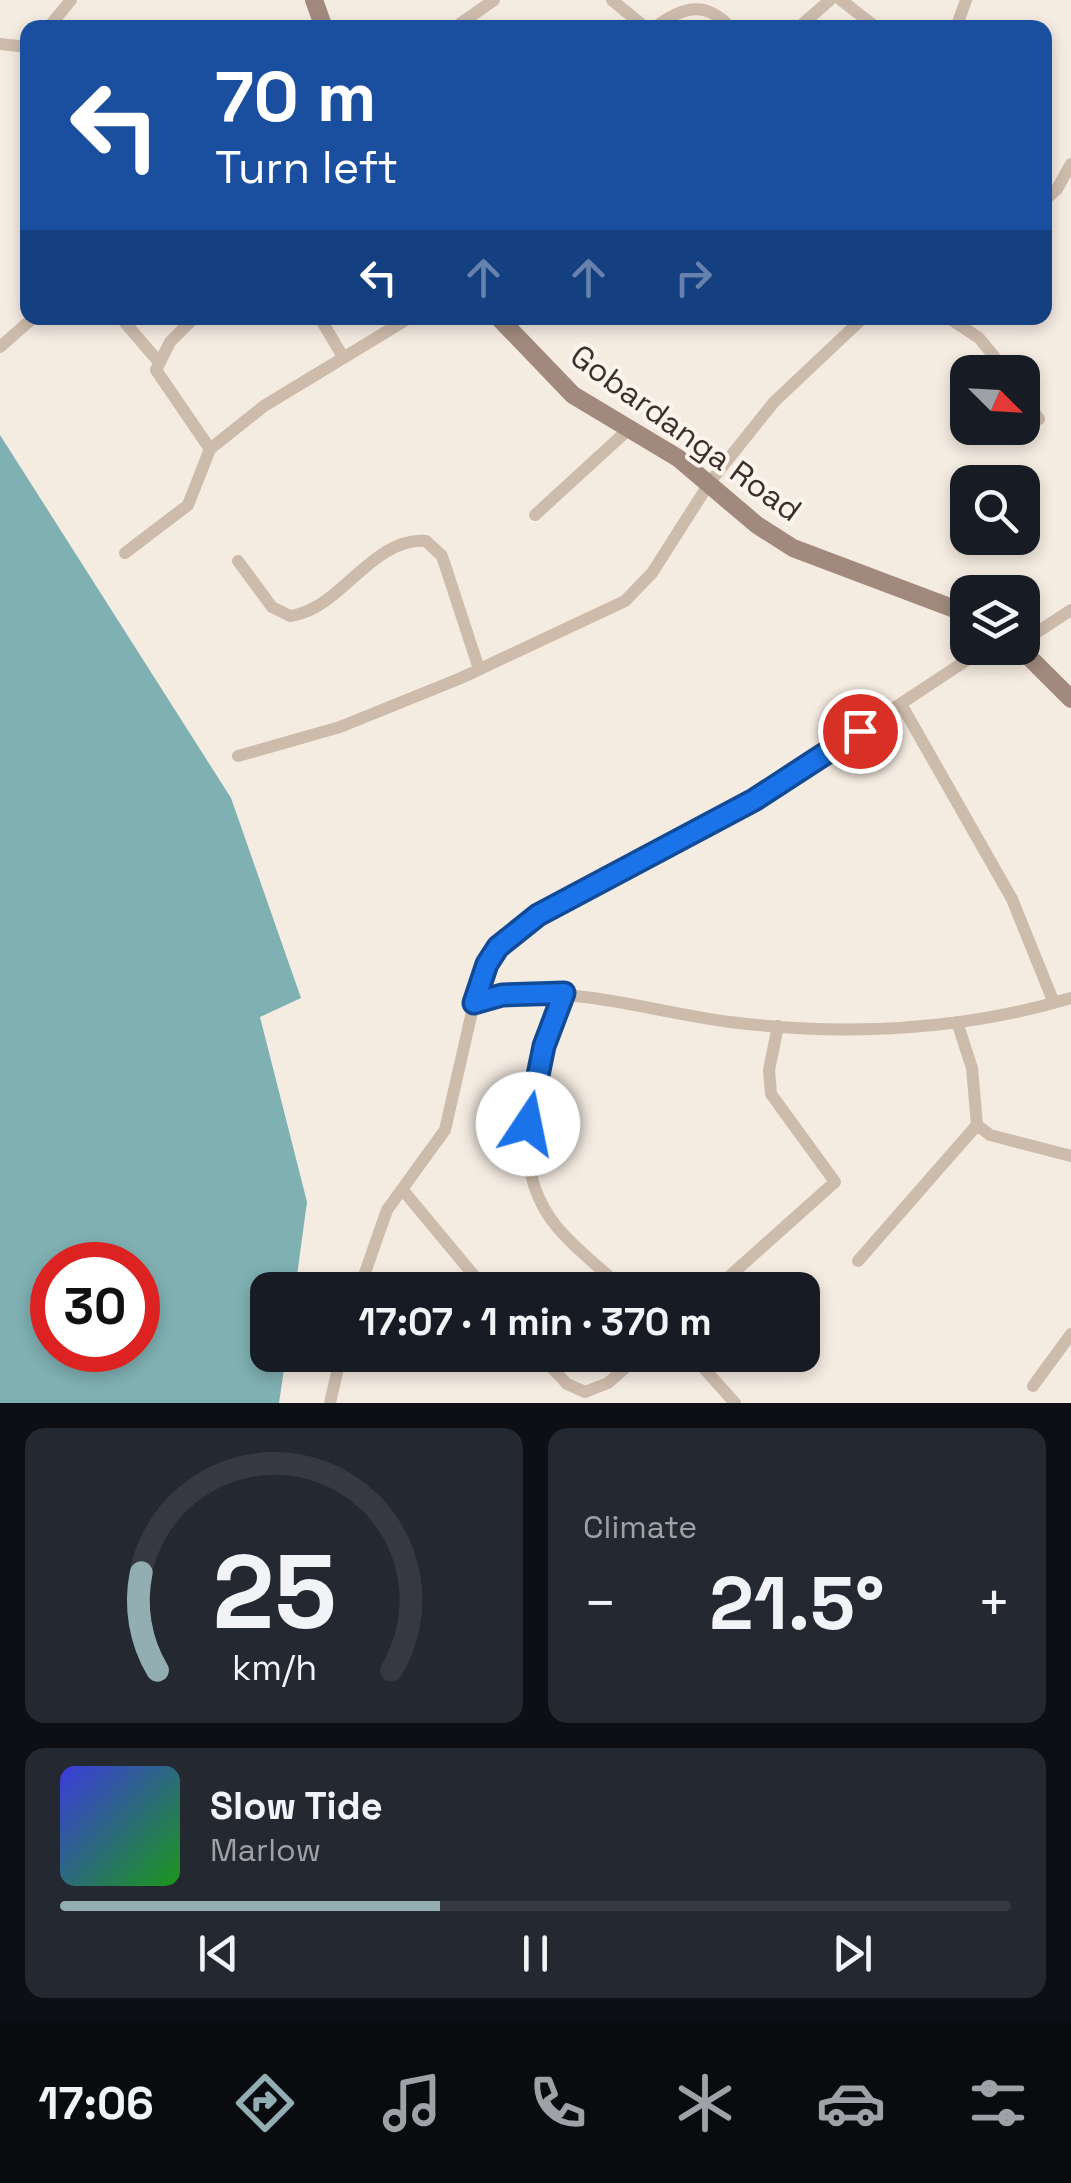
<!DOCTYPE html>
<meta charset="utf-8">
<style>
:root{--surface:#171b24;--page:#242831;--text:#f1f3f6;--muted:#9ea1a6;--line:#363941;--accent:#92aeb2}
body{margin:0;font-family:"Space Grotesk",sans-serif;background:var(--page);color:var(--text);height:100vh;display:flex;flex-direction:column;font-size:38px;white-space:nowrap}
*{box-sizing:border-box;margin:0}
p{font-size:32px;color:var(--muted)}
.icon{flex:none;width:55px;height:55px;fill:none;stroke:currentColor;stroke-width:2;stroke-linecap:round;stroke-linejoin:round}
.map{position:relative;height:1403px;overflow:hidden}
.drawer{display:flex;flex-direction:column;gap:25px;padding:25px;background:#0d0f14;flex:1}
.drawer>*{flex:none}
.guide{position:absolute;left:20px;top:20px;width:1032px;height:305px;border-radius:20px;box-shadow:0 5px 15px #0003;background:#1a4fa0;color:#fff;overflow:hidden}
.needle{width:65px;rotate:114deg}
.fabs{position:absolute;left:950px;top:355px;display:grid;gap:20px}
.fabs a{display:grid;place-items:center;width:90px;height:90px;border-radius:20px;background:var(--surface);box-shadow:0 5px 15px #0003;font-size:50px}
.speed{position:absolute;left:30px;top:1242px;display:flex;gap:20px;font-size:50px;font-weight:700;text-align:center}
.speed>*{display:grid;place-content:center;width:130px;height:130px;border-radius:50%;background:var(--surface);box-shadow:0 5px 15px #0003;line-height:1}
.speed .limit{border:15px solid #d22;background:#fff;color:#111}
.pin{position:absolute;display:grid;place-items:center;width:85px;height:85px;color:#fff;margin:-42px;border:5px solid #fff;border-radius:50%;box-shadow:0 2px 10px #0007}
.me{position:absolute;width:110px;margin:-55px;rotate:11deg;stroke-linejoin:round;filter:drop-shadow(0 0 8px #0008)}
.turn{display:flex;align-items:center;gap:35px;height:210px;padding:0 30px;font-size:45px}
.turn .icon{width:130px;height:130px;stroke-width:2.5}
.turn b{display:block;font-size:70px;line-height:85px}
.lanes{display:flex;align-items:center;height:95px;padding:0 30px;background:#0003;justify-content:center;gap:50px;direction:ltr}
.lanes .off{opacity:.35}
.big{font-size:75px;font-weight:800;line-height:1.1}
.drawer .card{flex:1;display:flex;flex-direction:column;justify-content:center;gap:15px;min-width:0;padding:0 35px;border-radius:20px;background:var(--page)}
.drawer .dial{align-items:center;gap:0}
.dial svg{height:260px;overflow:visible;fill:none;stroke:var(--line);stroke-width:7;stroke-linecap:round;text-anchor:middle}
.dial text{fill:var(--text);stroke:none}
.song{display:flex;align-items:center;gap:30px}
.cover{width:120px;height:120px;border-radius:15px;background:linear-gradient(135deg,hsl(240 70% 55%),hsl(120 70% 35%))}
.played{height:10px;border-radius:5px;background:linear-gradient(90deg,var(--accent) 40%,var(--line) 40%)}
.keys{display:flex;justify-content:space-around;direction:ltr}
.heat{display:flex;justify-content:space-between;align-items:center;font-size:55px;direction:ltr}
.drawer .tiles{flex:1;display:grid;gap:25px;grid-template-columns:1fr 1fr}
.card:last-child{grid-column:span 2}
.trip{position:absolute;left:250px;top:1272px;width:570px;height:100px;border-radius:20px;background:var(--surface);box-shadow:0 5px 15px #0003;font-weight:800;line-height:100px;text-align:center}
.menu{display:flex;height:160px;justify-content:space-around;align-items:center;background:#090b0e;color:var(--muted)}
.menu .icon{width:70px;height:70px}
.menu .active{color:var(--accent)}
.menu b{font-size:45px;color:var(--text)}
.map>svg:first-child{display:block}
</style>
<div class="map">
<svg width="1071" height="1403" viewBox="0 0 1071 1403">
<rect width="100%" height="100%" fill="#f4ebe1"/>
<path fill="#7fb0b2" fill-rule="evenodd" d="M0 435 231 798 301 998 260 1017 307 1202 295 1290H268V1355H286L279 1403H0ZM52 1265H138V1350H52Z"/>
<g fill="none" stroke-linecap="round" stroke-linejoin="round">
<path stroke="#cdbbac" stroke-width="12" d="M612 0 646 28
M841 0 877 28
M48 28 71 0
M454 28 494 0
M654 28C683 6 706 0 731 28
M798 28 830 0
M956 28 966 0
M0 44 28 47
M1045 200 1057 189 1071 164
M121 318 158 361
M194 318 170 342 156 370 210 449
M320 318 343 357
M949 318 979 338 1007 372
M0 347 33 318
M1022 395 1039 419
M535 515 629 429
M125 553 188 505 210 449 264 406 409 318
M238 561 272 607 290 616C341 610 371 537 426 541L442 556 479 669
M1022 642 1071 610
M901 704 1012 899 1054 1003
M238 756 340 727 461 678 625 601 652 573 710 482 774 402 863 318
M564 993C537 1066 500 1158 557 1227 576 1250 602 1269 624 1290
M474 1003C563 979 643 1011 730 1022 845 1036 961 1031 1071 998
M957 1022 972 1068 977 1125 990 1135 1071 1156
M402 1189 486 1290
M858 1261 977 1125
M359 1290 387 1210 445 1130 474 1003 487 964 498 947 566 896 781 783 985 648
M714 1290 835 1182 771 1094 769 1070 778 1026
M540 1355 567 1384 585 1392 608 1383 640 1355
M692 1355 735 1403
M1033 1386 1071 1334
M330 1403 341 1355"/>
<path stroke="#a18a7d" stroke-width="18" d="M314 0 324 28
M499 318 573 395 678 458 757 525 793 548 968 614
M1020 648 1071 699"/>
</g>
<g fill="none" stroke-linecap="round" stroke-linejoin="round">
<defs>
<path id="route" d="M528 1124 544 1046 564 993 502 995 474 1003 487 964 498 947 538 915 754 800 860 731"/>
</defs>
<use href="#route" stroke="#114b97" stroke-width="25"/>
<use href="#route" stroke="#1a73e8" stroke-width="18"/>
</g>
<g text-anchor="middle" stroke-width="8" stroke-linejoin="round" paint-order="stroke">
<g font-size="32" fill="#3b302b" stroke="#fbf5ee">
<text transform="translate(686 433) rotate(36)" y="11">Gobardanga Road</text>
</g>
</g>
</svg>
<div class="fabs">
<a><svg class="needle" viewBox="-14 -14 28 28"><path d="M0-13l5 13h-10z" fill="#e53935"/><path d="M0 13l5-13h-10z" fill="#9ea1a6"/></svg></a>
<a><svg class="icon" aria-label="search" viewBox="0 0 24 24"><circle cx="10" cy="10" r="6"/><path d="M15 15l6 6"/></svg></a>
<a><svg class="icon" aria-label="layers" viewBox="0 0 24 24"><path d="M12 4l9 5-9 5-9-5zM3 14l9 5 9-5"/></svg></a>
</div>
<div class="speed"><div class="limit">30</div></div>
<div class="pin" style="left:860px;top:731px;background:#d93025"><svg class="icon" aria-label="arrive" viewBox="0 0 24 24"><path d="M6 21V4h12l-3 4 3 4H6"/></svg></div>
<svg class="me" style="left:528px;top:1124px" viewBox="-20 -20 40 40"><circle r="19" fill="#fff"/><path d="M0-13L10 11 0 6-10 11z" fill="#1a73e8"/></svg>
<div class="trip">17:07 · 1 min · 370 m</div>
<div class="guide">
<div class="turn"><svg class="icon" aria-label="left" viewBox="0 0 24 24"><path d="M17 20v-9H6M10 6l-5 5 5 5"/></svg><div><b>70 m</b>Turn left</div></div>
<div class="lanes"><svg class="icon" aria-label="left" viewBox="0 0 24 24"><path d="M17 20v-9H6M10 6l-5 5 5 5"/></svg><svg class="icon off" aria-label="ahead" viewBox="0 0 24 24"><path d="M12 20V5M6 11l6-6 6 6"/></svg><svg class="icon off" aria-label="ahead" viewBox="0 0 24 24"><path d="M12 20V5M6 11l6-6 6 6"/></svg><svg class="icon off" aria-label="right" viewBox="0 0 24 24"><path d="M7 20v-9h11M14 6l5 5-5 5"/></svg></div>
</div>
</div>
<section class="drawer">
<div class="tiles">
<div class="card dial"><svg viewBox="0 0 100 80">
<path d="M14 69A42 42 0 1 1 86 69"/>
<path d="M14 69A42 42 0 0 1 9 39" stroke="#92aeb2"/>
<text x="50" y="56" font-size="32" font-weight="700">25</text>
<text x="50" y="72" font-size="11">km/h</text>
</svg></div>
<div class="card"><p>Climate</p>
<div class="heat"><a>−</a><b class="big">21.5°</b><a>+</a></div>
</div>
<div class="card">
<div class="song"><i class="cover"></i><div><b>Slow Tide</b><p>Marlow</p></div></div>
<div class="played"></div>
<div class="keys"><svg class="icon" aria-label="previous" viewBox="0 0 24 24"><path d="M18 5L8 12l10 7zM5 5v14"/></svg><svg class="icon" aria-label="pause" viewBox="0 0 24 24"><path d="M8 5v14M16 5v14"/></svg><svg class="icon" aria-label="next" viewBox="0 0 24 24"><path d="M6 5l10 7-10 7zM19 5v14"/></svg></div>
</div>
</div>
</section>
<nav class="menu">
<b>17:06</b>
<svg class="icon active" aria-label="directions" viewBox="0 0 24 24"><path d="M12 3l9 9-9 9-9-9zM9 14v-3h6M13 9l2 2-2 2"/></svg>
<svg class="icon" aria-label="music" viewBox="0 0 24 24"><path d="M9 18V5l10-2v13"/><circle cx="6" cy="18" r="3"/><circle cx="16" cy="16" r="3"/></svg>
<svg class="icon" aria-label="phone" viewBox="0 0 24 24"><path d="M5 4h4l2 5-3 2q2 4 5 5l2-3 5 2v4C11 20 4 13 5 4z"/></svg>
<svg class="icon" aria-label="climate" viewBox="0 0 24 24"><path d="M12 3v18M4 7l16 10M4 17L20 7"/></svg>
<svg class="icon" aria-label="car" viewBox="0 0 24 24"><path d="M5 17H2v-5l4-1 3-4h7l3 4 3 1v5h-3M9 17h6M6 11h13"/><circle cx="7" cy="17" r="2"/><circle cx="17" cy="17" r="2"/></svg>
<svg class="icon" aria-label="filters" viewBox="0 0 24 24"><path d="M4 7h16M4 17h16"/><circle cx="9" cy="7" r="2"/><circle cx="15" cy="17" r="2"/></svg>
</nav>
